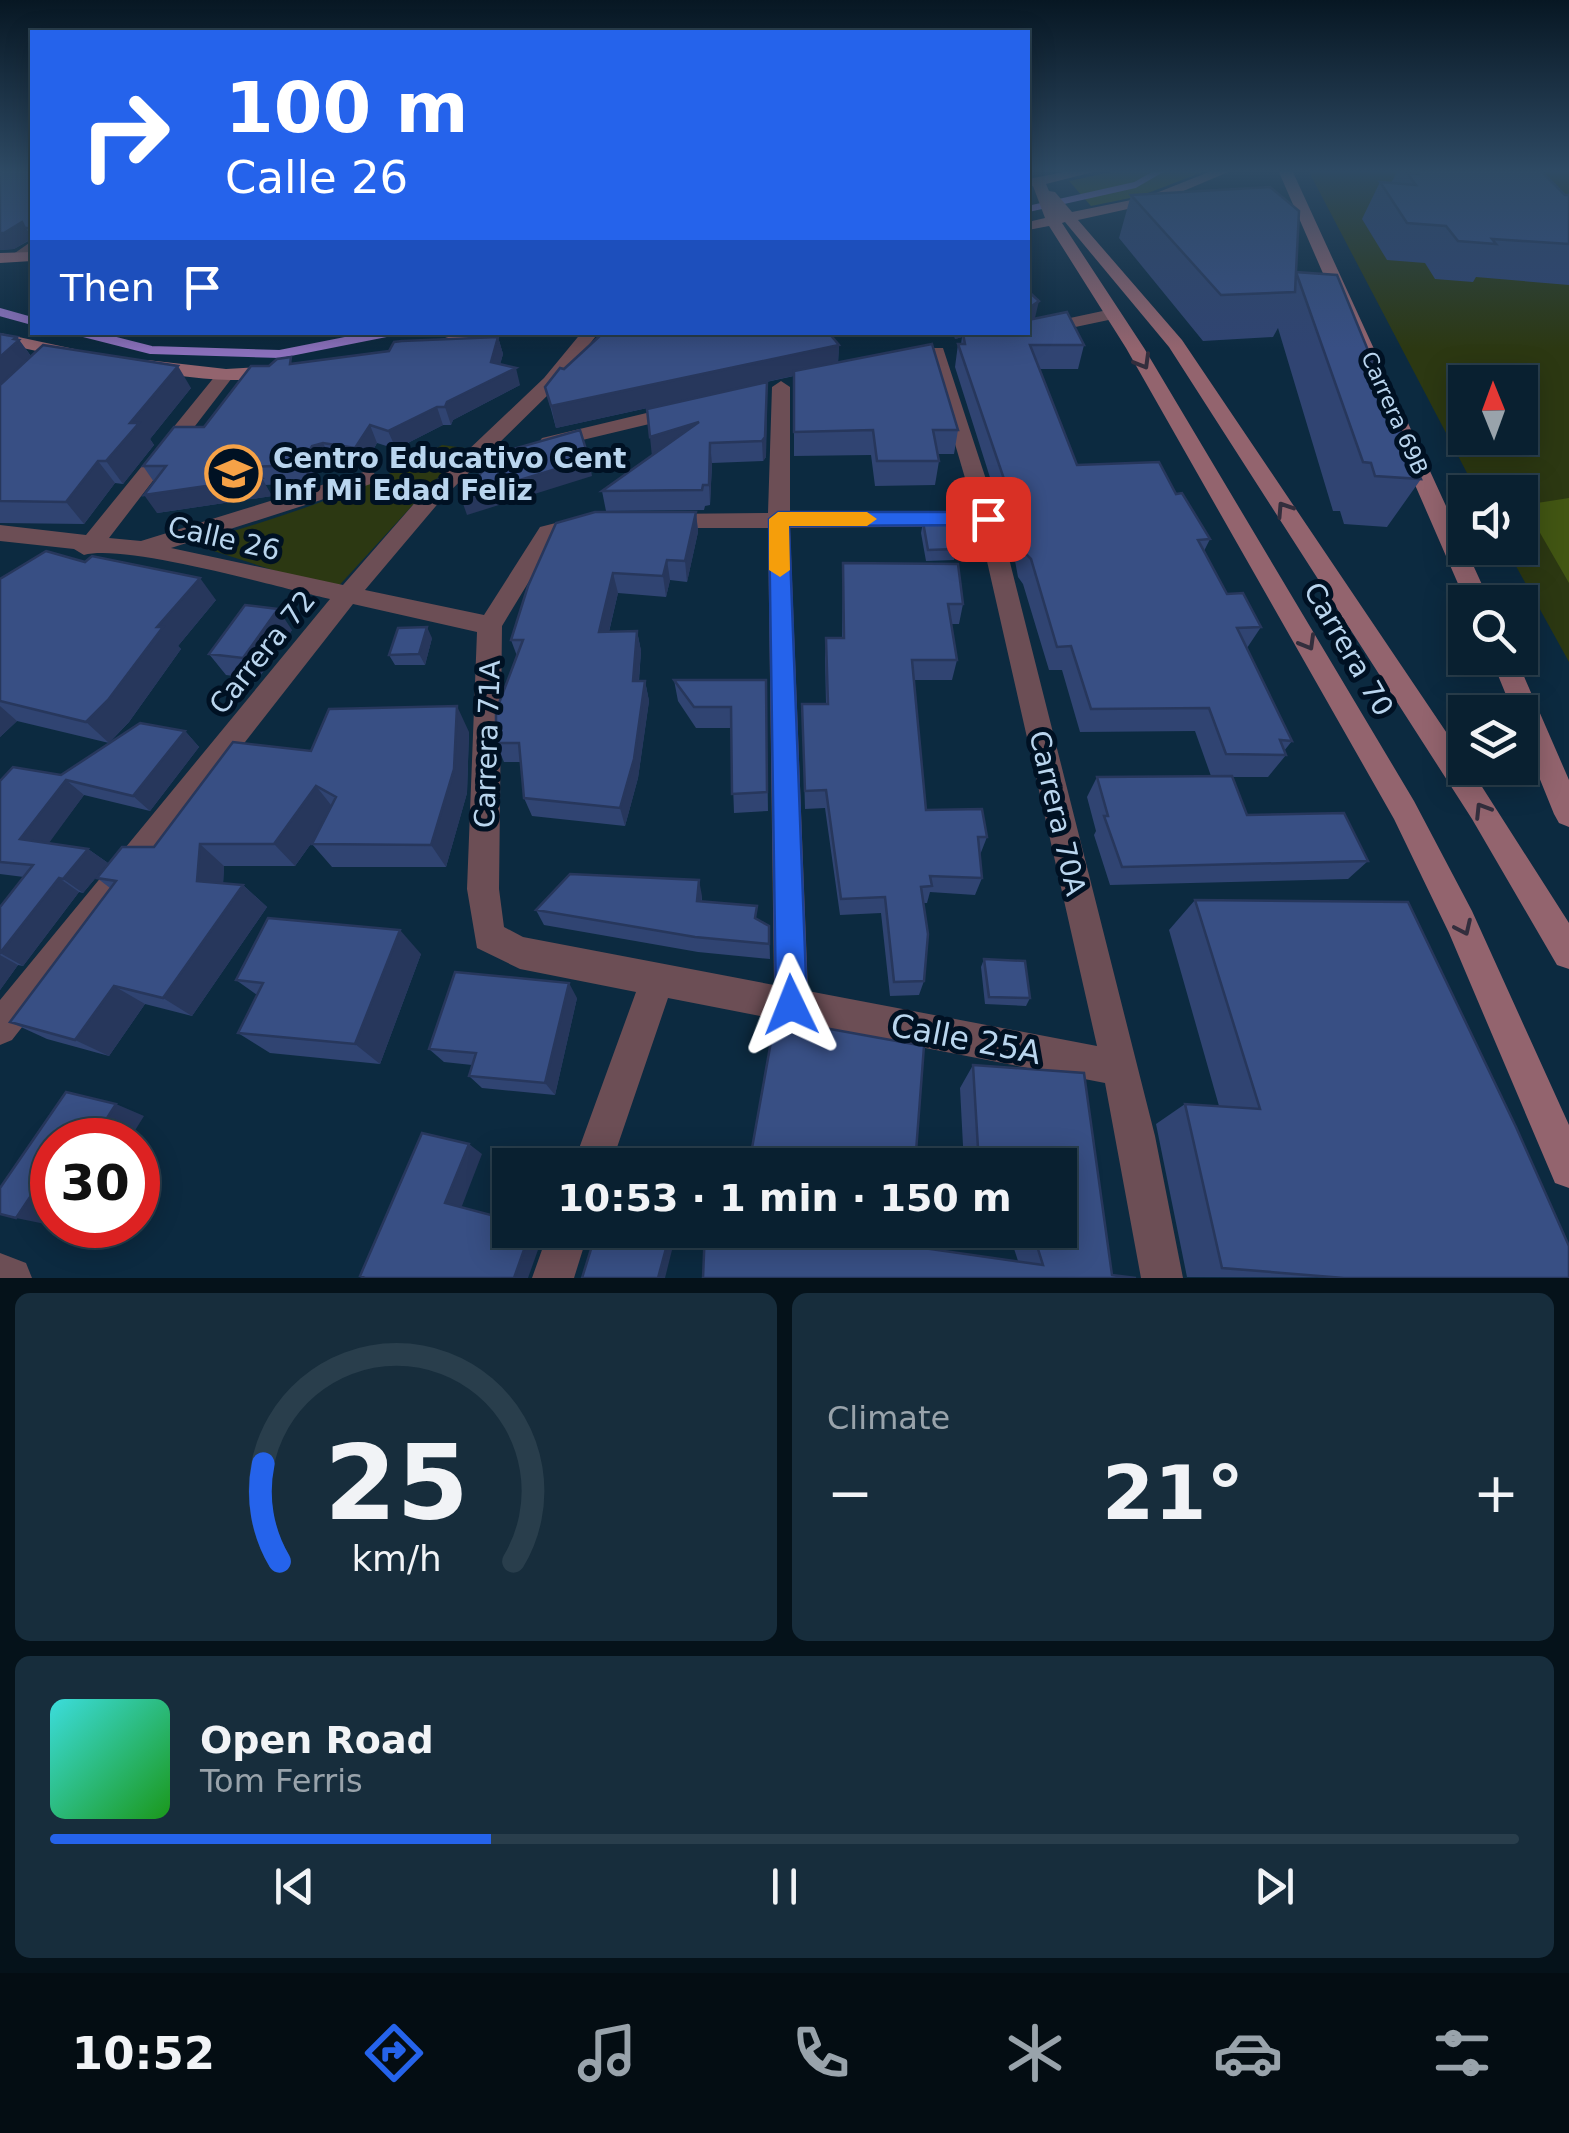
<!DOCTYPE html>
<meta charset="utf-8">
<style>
:root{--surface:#092030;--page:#172d3c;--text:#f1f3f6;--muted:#99a3ab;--line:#293e4c;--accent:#2563eb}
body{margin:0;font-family:"DejaVu Sans",sans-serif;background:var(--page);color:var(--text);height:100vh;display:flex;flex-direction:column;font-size:38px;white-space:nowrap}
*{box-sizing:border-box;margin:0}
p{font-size:32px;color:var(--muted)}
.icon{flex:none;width:55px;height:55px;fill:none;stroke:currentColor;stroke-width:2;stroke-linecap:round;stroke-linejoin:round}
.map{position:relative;height:1278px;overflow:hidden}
.details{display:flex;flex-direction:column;gap:15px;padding:15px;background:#05121a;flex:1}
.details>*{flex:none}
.top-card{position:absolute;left:30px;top:30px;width:1000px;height:305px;border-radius:0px;box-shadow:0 5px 25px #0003,0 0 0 2px var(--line);background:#2563eb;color:#fff;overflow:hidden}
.needle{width:65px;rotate:359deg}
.buttons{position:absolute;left:1448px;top:365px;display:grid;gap:20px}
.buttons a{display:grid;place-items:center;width:90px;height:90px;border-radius:0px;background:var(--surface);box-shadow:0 5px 25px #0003,0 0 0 2px var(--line);font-size:50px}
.speed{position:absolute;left:30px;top:1118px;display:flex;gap:20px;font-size:50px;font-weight:700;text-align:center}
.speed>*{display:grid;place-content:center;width:130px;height:130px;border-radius:50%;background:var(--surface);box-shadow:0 5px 25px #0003,0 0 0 2px var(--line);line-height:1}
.speed .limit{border:15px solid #d22;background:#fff;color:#111}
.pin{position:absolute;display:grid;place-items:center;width:85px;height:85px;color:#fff;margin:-42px;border-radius:20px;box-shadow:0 5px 15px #0006}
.me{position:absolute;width:110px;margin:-55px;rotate:358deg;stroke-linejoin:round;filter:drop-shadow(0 0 8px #0008)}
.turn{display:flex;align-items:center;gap:35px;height:210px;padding:0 30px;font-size:45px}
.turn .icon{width:130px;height:130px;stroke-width:2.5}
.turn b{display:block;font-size:70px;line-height:85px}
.then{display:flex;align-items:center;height:95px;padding:0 30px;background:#0003;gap:20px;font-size:38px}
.big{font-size:75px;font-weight:800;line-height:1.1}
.details .tile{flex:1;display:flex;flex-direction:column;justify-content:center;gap:15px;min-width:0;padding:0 35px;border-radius:15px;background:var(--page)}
.details .dial{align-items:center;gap:0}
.dial svg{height:260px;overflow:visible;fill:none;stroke:var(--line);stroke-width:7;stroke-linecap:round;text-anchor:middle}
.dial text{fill:var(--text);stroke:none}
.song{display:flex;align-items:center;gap:30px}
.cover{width:120px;height:120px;border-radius:15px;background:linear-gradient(135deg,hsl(180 70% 55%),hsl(120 70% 35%))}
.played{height:10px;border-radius:5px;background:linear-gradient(90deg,var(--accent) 30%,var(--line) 30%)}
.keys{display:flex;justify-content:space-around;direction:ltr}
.heat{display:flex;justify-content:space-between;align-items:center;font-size:55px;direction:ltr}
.details .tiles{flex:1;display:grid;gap:15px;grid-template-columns:1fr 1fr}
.tile:last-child{grid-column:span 2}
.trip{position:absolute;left:492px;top:1148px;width:585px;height:100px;border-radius:0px;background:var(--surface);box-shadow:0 5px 25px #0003,0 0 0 2px var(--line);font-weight:800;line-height:100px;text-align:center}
.menu{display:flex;height:160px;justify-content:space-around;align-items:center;background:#040d13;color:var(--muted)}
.menu .icon{width:70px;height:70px}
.menu .current{color:var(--accent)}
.menu b{font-size:45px;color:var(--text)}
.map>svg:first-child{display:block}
</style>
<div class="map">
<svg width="1569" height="1278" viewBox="0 0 1569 1278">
<rect width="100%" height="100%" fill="#0c2a40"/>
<path fill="#2c3812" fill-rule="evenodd" d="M1308 170H1569V662L1506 548H1520V492H1477ZM1465 382H1520V438H1465Z
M442 445 465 448 335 590 192 544C278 517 364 493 442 445Z"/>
<path fill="#425613" d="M1121 170H1208L1140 196 1091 206 1069 181Z
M1569 498V583L1532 519 1537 503Z"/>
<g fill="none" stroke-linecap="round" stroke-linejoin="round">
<path stroke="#8e73c0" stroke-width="6" d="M1028 209 1135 185 1161 170"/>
<path stroke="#8e73c0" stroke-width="8" d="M0 312 32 321
M80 332 151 350 280 354 391 332"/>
<path fill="#6c4e55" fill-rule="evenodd" d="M32 241V252L22 261H12V255Z
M1112 309 1120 314 1118 318 1028 337 1020 332H1028V327Z
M582 332H599L557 386 441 500 365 590 484 615 540 527 583 516 594 523 591 528 556 537 502 626 499 889 504 927 523 937 774 985 768 528H663L652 521 663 514 768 513 772 387 781 381 790 387V513L975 512 928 352 931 348H943L999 519 1155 1136 1183 1278H1141L1105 1083 668 998 611 1165H573L636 992 520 969 477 948 467 889 477 632 353 604 12 1040 0 1045V1000L330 599C280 588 125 543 84 555L74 549 0 541V525L86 535 220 370 226 369 235 374 109 538 141 541 367 471 374 473 377 478 374 483 171 548 343 585 426 490 544 378ZM979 526 1097 1046 808 991 790 528Z
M680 405 687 407V415L549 448 539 442 542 438Z
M549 1230H589L574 1278H532Z
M0 1253 26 1263 32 1278H0Z"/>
<path fill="#93646e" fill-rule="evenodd" d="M1074 170H1101L1046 184 1049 191 1055 192 1072 212 1146 197 1214 170H1233L1155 203 1078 220 1182 340 1465 760V768H1470L1569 923V969L1557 965 1472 819 1169 347 1065 222 1062 223 1144 348 1414 801 1472 911 1569 1125V1188L1555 1183 1449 933 1394 819 1126 348 1049 226 1028 230V222L1045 218 1033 186 1028 187V179Z
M1278 170H1292L1490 602H1466Z
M0 253 32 252V261L0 263Z
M465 332H501L434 349 425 344Z
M0 333 79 350 82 354 73 359 0 343Z
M147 360 226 369 277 366 286 371C262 389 171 376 141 369L138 365Z
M1491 658H1516L1569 780V827L1559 823 1554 814 1520 730V712H1513Z"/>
</g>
<path fill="#304472" d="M0 170H32V239L14 249 0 250Z
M1398 170H1540L1565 195H1569V285L1476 277 1473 282 1435 279 1425 263 1387 260 1362 219 1380 182 1391 183Z
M1131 195 1296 272 1421 479 1387 527 1344 524 1340 511H1333L1278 328 1273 337 1203 341 1119 238Z
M1028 291 1035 318 1084 345 1078 369H1040L1077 465 1176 494 1210 539 1204 551 1227 594 1261 627 1247 648 1292 741 1284 751 1286 755 1268 777H1232L1247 815 1368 861 1348 879 1110 885 1094 835 1096 831 1087 797 1097 777 1211 776 1195 731 1080 732 1062 670H1049L1023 584 1018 577 1013 550 955 367 958 344H961L962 337 955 339 953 332H1028Z
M0 334 17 337 31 356 191 388 150 439 154 445 123 484 115 483 84 524 0 523Z
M498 337 503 354 500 364 520 385 453 420 451 425H443L396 449 377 443 364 466 332 461 321 464 311 483 265 485 272 496 157 513 154 482 143 466 204 427 269 366Z
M839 345 838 362 958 430 954 454H938L939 461 935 485 875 486 871 455 794 456V376L556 428 545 387 564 369Z
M767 382 766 457 763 461 712 463 710 505 705 506 704 510 606 511 602 491Z
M696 512 698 532 687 582 670 580 666 597 618 593 609 632 637 631 641 651 639 681H645L649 701 638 778 625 826 532 816 524 798 520 762H504L496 743 517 656 511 640Z
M923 522 956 549 954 560 926 561 921 533Z
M843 563 963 604 959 624H951L957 660 952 680H913L926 810 987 837 980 855 982 878 975 895 930 892 927 903H923L924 981 919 995 890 996 881 913 840 915 825 808 805 809 802 704H826L825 658 826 638H842Z
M0 579 216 600 178 646 181 649 129 722 109 743 17 721 0 737Z
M292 630 258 679 226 675 209 654Z
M432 638 425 665H395L389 655Z
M674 680H766L768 811 734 813 731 728H696L678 701Z
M185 731 199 747 150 811 84 795 48 843 88 849 108 863 83 893 79 892 23 966 18 965 0 990V907L24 877 0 874V781L61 775Z
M469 732 467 793 446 867H332L312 844 315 838 295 866H224L223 884 243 885 267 907 192 1016 145 1004 109 1056 47 1039 10 1022 110 888 97 878 154 847 311 751Z
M702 896V901L758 919 769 926 770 959 698 952 544 925 536 910Z
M1195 900 1569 1278 1187 1277 1156 1124 1185 1104 1219 1106 1169 930Z
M421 954 380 1064 270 1053 238 1033 257 995 236 980Z
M984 959 1030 998 1026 1006 985 1004 981 967Z
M577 998 555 1095 482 1088 469 1076 472 1065 444 1062 429 1049Z
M973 1065 1084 1073 1112 1275 1136 1278H703L705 1230H911L909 1246 1018 1261 1008 1230H1060V1165H964L960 1088Z"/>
<path fill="#27375c" d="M22 222 32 238 14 249 0 250V233Z
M1039 301 1034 322 1028 326 1029 308Z
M956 332H982L955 339Z
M17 337 35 362 0 393V357Z
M498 337 503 354 497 377 516 368 520 385 453 420 451 425 445 407 447 402 491 362Z
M839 345 838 366 556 428 551 406Z
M178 366 191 388 150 439 154 445 123 484 106 461 130 423Z
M767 382 766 457 763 461 762 441Z
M437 407 443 425 396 449 388 431Z
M699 422 652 457 650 437Z
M370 425 377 443 364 466 355 448Z
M323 443 332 461 321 464 311 483 302 465 312 446Z
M710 443 712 463 710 505 709 485Z
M589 459 592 476 467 515 461 498Z
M98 461 115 483 84 524 66 502Z
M262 478 272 496 157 513 144 495Z
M696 512 698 532 687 582 685 561Z
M667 560 670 580 666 597 663 576Z
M613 573 618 593 604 652 599 632Z
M200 578 216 600 178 646 181 649 129 722 109 743 86 722 157 627Z
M278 609 292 630 258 679 243 658Z
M427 627 432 638 425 665 419 654Z
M637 631 641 651 637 701 633 681Z
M645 681 649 701 638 778 625 826 620 808Z
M0 706 17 721 0 737Z
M457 706 469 732 467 793 446 867 431 845Z
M185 731 199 747 150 811 133 796Z
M66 780 84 795 41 854 20 839Z
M316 786 335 810 295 866 274 844Z
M200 844 224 866 222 903 197 881Z
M88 849 108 863 83 893 63 879Z
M59 878 79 892 23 966 0 953Z
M699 880 702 896 700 916 697 901Z
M243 885 267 907 192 1016 163 998Z
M400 930 421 954 380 1064 355 1044Z
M0 955 18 965 0 990Z
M569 983 577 998 555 1095 545 1083Z
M114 986 145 1004 109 1056 75 1040Z
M116 1104 144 1116 129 1140H93Z
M469 1144 482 1154 460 1211 445 1203Z
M46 1173 52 1174V1222L50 1225 16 1218Z
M531 1230H539L544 1233 528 1278H514Z
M671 1230H677L665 1278H658Z"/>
<path fill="#384f84" stroke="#27375c" stroke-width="2.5" d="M0 170H32V228H25L22 222 4 233H0Z
M1415 170H1540L1565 195H1569V244L1492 239 1496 244 1458 241 1446 226 1407 223 1380 182 1416 185 1407 173 1418 174Z
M1270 187 1299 211 1296 272 1337 275 1421 479 1375 476 1371 463 1363 462 1296 272 1295 292 1221 295 1131 195Z
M1028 291 1039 301 1029 308H1028Z
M1067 312 1084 345H1030L1077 465 1159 462 1176 494 1182 493 1210 539 1198 540 1227 594 1243 593 1261 627 1237 628 1292 741 1280 740 1286 755 1226 754 1209 708 1091 709 1071 646 1057 647 1031 559 1025 553 1020 526 958 344H965L963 334 970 332H1028V320Z
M604 332H828L839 345 551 406 545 387 560 368 564 369Z
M0 334 17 337 14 339 19 340 0 357Z
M498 337 491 362 516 368 447 402 445 407H437L388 431 370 425 355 448 323 443 312 446 302 465 250 467 262 478 144 495 166 466H143L174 427H204L251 366H269L277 359 291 357 290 364 389 351 394 342 402 341Z
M932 344 958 430H933L939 461H877L873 430 794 432V371Z
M43 345 178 366 130 423H139L106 461H98L66 502 0 501V385Z
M767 382 765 437 762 441 710 443 709 485H703L702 490 602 491 699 422 650 437 647 409Z
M580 430 589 459 461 498 496 454Z
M595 512H696L685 561 667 560 663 576 613 573 599 632 637 631 633 681H645L634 759 620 808 524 798 519 743H496V711L523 640H511L528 586 556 523Z
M923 522H950L956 549 928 550Z
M46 551 85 562 92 556 200 578 157 627H163L108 700 86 722 0 701V579Z
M843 563 958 564 963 604H948L957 660H912L926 810 982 809 987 837H978L982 878 930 876 932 886 921 887 928 934 924 981 894 982 885 897 841 899 826 790 805 791 802 704H828L826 638H844Z
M245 605 278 609 243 658 209 654Z
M427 627 419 654 389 655 398 628Z
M674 680H766L767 792 732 794 731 707H694Z
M457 706 454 769 431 845 312 844 336 797 316 786 274 844H200L197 881 243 885 163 998 114 986 75 1040 10 1022 116 881 97 878 122 847H154L233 742 311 751 329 709Z
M140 723 185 731 133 796 66 780 20 839 88 849 63 879 59 878 0 953V907L33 865 0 862V781L13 767 61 775Z
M1232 776 1247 815 1344 813 1368 861 1122 867 1104 816H1108L1097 777Z
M570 874 699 880 697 901 757 906 755 918 769 926V944L695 937 536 910Z
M1195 900 1408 902 1516 1127 1569 1246V1278H1344L1222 1268 1185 1104 1260 1109Z
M268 918 400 930 355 1044 238 1033 263 983 236 980Z
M984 959 1025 961 1030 998 989 997Z
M455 972 569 983 545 1083 469 1076 476 1053 429 1049Z
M775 1019 924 1046 915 1165H749Z
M973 1065 1084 1073 1112 1275 1136 1278H703L705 1230H911L909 1246 1043 1265 1032 1230H1060V1165H979Z
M66 1092 116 1104 93 1140H52V1174L46 1173 16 1218 0 1214V1188Z
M422 1133 469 1144 445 1203 510 1220V1230H531L514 1278H365L360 1276Z
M597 1230H671L658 1278H582Z"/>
<defs><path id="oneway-chevron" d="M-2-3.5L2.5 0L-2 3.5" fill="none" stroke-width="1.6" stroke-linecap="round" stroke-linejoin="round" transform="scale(2.5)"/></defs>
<g stroke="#332e3d">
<use href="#oneway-chevron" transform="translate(1143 362) rotate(60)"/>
<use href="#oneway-chevron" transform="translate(1284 509) rotate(-123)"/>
<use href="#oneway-chevron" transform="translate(1308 643) rotate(60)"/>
<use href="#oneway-chevron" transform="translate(1482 810) rotate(-122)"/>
<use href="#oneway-chevron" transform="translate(1464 928) rotate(65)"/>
</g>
<linearGradient id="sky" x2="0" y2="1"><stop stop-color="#071723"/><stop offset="0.49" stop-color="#2e4a64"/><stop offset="1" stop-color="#2e4a64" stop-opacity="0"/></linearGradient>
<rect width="1569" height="349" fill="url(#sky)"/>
<path fill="#2563eb" stroke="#184099" stroke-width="2.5" d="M778 512H988L998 519 988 525 789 526 807 1005 802 1016 791 1021 780 1016 776 1005 769 519Z"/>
<path fill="#f59e0b" d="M778 512H867L877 519 867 526H789L790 570 780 577 769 570V519Z"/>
<defs>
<symbol id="school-ring" viewBox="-11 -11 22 22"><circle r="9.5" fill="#001123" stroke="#f6a247" stroke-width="1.5"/><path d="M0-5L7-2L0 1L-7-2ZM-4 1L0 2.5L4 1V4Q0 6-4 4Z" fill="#f6a247"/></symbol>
</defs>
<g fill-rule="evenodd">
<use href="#school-ring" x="202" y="442" width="63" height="63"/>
</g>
<g text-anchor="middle" stroke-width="10" stroke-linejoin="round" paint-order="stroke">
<g font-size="22" fill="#b9d5ee" stroke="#001123">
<text transform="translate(1395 413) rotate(66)" y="8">Carrera 69B</text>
</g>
<g font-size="28" font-weight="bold" fill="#b9d5ee" stroke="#001123" text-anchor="start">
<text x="273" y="468">Centro Educativo Cent<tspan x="273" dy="32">Inf Mi Edad Feliz</tspan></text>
</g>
<g font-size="28" fill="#b9d5ee" stroke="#001123">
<text transform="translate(224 538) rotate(13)" y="10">Calle 26</text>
<text transform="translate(1349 649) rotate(60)" y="10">Carrera 70</text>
<text transform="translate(262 652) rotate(-51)" y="10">Carrera 72</text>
<text transform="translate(487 744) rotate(-88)" y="10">Carrera 71A</text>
<text transform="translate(1058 813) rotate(77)" y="10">Carrera 70A</text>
</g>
<g font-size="32" fill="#b9d5ee" stroke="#001123">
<text transform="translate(966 1039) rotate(11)" y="11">Calle 25A</text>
</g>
</g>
</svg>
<div class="buttons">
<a><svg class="needle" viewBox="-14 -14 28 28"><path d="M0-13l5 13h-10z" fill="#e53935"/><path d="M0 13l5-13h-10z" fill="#99a3ab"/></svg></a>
<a><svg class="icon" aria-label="sound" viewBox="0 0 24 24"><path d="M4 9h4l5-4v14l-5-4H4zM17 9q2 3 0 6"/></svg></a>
<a><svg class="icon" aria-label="search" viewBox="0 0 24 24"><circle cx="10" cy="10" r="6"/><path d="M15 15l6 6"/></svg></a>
<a><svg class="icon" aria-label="layers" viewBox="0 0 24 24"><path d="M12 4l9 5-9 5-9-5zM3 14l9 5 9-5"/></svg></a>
</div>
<div class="speed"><div class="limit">30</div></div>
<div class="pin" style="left:988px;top:519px;background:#d93025"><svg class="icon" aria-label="arrive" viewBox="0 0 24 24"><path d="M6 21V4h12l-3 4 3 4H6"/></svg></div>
<svg class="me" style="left:791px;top:1005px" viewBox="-20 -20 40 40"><path d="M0-17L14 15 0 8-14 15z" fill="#2563eb" stroke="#fff" stroke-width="4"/></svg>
<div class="trip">10:53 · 1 min · 150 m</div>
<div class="top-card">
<div class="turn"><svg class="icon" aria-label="right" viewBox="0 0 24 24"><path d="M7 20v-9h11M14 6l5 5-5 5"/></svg><div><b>100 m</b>Calle 26</div></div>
<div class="then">Then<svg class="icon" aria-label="arrive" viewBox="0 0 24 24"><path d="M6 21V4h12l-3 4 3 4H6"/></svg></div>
</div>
</div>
<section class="details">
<div class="tiles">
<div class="tile dial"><svg viewBox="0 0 100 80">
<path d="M14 69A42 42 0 1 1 86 69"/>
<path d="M14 69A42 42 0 0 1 9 39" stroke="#2563eb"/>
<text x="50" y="56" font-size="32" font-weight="700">25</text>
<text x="50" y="72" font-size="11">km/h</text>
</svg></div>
<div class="tile"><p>Climate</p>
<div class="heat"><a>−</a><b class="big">21°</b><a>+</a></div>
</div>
<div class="tile">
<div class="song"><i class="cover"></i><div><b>Open Road</b><p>Tom Ferris</p></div></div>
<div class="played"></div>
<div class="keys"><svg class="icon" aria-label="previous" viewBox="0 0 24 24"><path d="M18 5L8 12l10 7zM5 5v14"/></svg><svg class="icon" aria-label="pause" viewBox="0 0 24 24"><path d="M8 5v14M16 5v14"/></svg><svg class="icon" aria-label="next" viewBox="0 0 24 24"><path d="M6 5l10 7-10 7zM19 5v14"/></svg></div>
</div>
</div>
</section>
<nav class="menu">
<b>10:52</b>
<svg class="icon current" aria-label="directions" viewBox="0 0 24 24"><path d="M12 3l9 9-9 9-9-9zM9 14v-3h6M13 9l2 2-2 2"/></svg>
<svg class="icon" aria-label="music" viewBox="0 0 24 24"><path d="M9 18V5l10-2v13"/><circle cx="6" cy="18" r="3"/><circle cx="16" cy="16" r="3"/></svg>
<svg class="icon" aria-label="phone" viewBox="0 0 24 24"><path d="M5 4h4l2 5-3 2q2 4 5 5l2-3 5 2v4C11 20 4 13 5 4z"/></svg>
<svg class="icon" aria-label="climate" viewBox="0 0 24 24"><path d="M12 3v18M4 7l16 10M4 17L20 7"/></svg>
<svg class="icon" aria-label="car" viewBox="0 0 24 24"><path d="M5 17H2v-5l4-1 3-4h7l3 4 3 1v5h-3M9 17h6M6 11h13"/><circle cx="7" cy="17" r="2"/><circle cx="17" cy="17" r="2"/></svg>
<svg class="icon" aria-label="filters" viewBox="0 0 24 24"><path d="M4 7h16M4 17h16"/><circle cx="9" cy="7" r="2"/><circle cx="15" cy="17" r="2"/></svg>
</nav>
